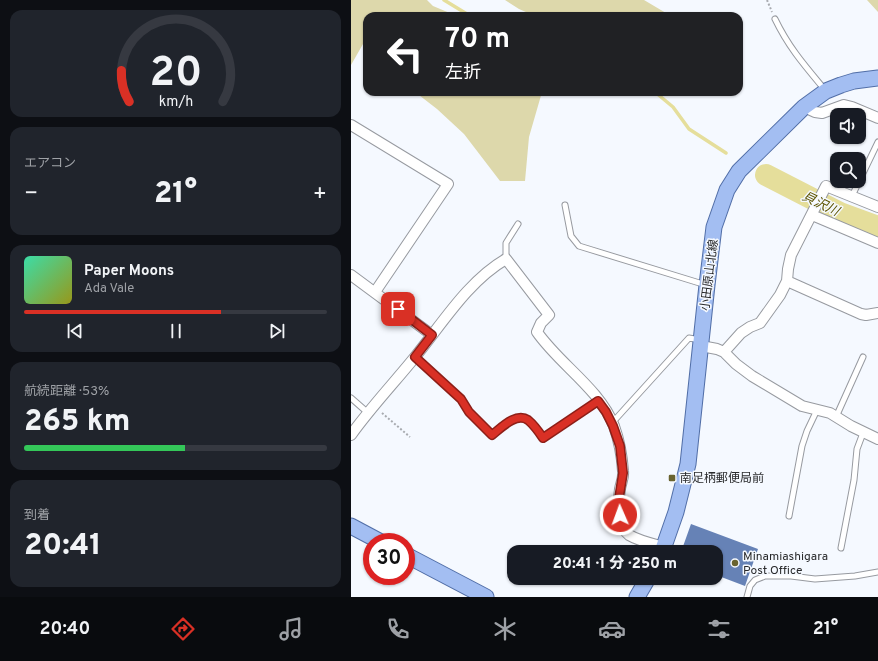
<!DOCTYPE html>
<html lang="ja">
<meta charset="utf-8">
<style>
:root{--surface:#171b24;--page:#20242c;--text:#f1f3f6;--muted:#9ea1a6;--line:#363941;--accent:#d93025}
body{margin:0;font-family:Overpass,"Noto Sans JP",sans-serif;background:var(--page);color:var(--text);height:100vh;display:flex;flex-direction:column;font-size:15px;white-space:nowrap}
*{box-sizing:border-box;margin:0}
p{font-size:13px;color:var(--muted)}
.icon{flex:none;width:22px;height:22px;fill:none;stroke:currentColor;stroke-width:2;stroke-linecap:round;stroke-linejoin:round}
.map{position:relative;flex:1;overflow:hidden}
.panel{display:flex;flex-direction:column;gap:10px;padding:10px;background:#0d0f14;width:351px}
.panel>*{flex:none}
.hud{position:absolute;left:12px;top:12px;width:380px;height:84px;border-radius:12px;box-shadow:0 1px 3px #0004;background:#202124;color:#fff;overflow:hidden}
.controls{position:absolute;left:479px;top:108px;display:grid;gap:8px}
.controls a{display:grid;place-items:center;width:36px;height:36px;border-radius:8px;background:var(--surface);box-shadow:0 1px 3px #0004;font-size:20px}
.speed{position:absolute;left:12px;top:533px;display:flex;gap:8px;font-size:20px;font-weight:700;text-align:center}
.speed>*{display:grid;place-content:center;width:52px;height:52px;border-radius:50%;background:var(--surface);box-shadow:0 1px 3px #0004;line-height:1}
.speed .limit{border:6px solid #d22;background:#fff;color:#111}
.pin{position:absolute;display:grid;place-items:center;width:34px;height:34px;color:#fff;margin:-17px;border-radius:8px;box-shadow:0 2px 6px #0006}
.me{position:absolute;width:44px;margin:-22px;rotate:358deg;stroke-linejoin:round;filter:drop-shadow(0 0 3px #0008)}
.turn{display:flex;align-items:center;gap:14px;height:84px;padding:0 16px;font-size:18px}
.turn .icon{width:52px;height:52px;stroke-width:2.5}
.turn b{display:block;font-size:28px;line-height:34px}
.big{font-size:30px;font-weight:800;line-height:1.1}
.panel .widget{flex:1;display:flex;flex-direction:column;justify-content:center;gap:6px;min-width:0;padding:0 14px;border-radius:12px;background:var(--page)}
.panel .dial{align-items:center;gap:0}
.dial svg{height:104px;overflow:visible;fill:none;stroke:var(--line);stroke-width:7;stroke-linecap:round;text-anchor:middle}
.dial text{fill:var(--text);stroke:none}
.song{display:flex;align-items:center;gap:12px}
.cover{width:48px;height:48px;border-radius:6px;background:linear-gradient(135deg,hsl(160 70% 55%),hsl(60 70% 35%))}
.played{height:4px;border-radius:2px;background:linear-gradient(90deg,var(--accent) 65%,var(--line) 65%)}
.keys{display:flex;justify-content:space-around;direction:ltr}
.heat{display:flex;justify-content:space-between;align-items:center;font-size:22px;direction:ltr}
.charge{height:6px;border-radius:3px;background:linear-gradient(90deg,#34c759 53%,var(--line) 0)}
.trip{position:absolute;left:156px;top:545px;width:216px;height:40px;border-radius:12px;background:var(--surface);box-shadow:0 1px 3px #0004;font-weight:800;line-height:40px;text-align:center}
.tabs{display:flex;height:64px;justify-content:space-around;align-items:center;background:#090b0e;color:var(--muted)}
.tabs .icon{width:28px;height:28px}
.tabs .active{color:var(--accent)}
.tabs b{font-size:18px;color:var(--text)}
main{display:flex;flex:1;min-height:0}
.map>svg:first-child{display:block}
</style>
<main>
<section class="panel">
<div class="widget dial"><svg viewBox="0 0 100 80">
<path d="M14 69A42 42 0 1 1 86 69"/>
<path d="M14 69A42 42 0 0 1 8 45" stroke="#d93025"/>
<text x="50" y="56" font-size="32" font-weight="700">20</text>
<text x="50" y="72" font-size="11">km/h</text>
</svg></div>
<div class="widget"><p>エアコン</p>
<div class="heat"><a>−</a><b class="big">21°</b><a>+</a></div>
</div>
<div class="widget">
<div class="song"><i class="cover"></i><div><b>Paper Moons</b><p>Ada Vale</p></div></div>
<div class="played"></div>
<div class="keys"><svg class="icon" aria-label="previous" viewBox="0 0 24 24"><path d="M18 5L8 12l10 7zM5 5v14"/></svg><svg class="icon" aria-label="pause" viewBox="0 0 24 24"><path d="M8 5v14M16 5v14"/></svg><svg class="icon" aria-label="next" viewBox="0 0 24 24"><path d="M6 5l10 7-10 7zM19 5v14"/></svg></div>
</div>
<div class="widget"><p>航続距離 · 53%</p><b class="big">265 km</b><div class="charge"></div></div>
<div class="widget"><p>到着</p><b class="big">20:41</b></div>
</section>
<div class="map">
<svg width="527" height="597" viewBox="0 0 527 597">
<rect width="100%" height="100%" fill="#f5f9ff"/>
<path fill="#ddd8ab" d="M0 0H76L82 6 106 16H16V45L12 44 0 65Z
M154 0H293L320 16H184L168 9Z
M516 0H527V12Z
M64 92H191L178 137 174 181H149L113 134 86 109Z"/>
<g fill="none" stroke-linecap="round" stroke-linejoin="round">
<path stroke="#e5de9b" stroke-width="3.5" d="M93 0 116 14 123 16
M304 92 322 107 338 129 375 153"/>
<path stroke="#e5de9b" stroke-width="22" d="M415 175 489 213 527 227"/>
</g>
<path fill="#6682b6" d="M340 524 407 549 394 586 365 575V552H330Z"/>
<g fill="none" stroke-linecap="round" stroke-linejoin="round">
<defs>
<path id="service" d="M424 19C438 48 454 66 474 90
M501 196 527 142
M214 205 220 236 228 246 355 285
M155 259V243L167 224
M64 357 110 399 118 412 141 435C150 428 165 412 177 420 183 424 188 432 192 438L247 401
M0 398 16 412
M485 417 512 357
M261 423 338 338 349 340
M438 516 451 446 456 431 466 410
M490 548 503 480 506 449 512 433
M396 597 399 586 404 580 414 576H440L464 579 504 576 527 572"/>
<path id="minor" d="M453 107 464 112 471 113 493 105 501 107 527 118
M0 125 97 184 24 292
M461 215 527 243
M0 275 81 335
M436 281 510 314 515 315 527 313
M350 346 366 349 373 352 385 364 401 376 451 406 479 413 500 426 527 439
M373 352 390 333 399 327 409 323 429 295 436 281 437 269 440 255 475 186 527 207
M0 435C20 407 43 383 64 357 91 324 117 281 155 259L198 315 190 323 186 332C209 365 248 388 263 426 268 440 271 456 272 471 273 477 270 483 269 489 267 502 266 526 278 535 288 541 302 544 313 547"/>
<path id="primary" d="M0 526 30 542
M311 552 325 512 337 464 356 285 363 227 376 190 388 171 453 107 475 91 490 85 503 81 527 78
M55 555 135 597
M286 597 297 578"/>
</defs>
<use href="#service" stroke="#979aa0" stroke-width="7"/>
<use href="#minor" stroke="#979aa0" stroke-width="12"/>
<use href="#primary" stroke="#516ea7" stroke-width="17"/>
<path stroke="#a8abb0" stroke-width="2" stroke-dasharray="2 2" stroke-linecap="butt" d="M416 0 421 12
M31 413 59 437"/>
<use href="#service" stroke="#fff" stroke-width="5"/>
<use href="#minor" stroke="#fff" stroke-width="10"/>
<use href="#primary" stroke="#a3bef2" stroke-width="15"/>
</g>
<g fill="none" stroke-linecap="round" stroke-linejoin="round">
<defs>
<path id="route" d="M47 309 81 335 64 357 110 399 118 412 141 435C150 428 165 412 177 420 183 425 188 432 192 438L247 401 255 412 262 426 269 446 272 473 268 498 269 515"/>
</defs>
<use href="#route" stroke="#8d1f18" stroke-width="10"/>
<use href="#route" stroke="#d93025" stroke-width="7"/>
</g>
<g fill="#69632f" stroke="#f5f9ff" stroke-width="1.5">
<rect x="317" y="474" width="8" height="8" rx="2"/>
<circle cx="384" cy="563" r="4"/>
</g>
<g text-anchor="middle" stroke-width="3" stroke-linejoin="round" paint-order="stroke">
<g font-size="12" fill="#292a2c" stroke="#f5f9ff">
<text transform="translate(358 275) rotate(-83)" y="4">小田原山北線</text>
</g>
<g font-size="12" fill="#292a2c" stroke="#f5f9ff" text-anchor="start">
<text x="329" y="482">南足柄郵便局前</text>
<text x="392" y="560">Minamiashigara<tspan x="392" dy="14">Post Office</tspan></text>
</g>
<g font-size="13" font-style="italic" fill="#5d5400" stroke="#f5f9ff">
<text transform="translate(470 203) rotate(26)" y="5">貝沢川</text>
</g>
</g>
</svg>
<div class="controls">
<a><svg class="icon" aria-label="sound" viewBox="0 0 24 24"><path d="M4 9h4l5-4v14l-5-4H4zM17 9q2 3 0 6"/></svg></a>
<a><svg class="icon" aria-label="search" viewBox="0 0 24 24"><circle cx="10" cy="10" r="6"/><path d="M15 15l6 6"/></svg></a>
</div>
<div class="speed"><div class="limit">30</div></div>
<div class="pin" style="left:47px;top:309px;background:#d93025"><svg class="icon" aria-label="arrive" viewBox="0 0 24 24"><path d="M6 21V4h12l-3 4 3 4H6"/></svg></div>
<svg class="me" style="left:269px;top:515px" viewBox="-20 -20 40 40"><circle r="17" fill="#d93025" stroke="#fff" stroke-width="3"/><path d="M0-11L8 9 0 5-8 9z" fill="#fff"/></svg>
<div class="trip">20:41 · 1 分 · 250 m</div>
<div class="hud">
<div class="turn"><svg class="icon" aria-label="left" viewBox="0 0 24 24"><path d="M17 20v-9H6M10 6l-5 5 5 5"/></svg><div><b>70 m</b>左折</div></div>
</div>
</div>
</main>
<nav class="tabs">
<b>20:40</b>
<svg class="icon active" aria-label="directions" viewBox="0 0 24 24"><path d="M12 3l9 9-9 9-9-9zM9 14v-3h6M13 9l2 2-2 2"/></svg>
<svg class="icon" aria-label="music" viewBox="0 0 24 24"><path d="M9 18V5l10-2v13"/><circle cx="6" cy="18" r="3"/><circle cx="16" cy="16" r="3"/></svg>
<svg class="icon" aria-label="phone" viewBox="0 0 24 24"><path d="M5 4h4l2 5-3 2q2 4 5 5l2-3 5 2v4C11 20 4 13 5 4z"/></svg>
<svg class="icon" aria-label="climate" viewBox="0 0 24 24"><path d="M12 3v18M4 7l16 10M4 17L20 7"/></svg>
<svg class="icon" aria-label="car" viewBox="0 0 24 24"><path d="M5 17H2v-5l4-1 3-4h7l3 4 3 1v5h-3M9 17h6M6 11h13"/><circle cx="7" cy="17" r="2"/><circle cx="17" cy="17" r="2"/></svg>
<svg class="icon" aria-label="filters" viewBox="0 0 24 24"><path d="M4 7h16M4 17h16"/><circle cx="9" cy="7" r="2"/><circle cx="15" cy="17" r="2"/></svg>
<b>21°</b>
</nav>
